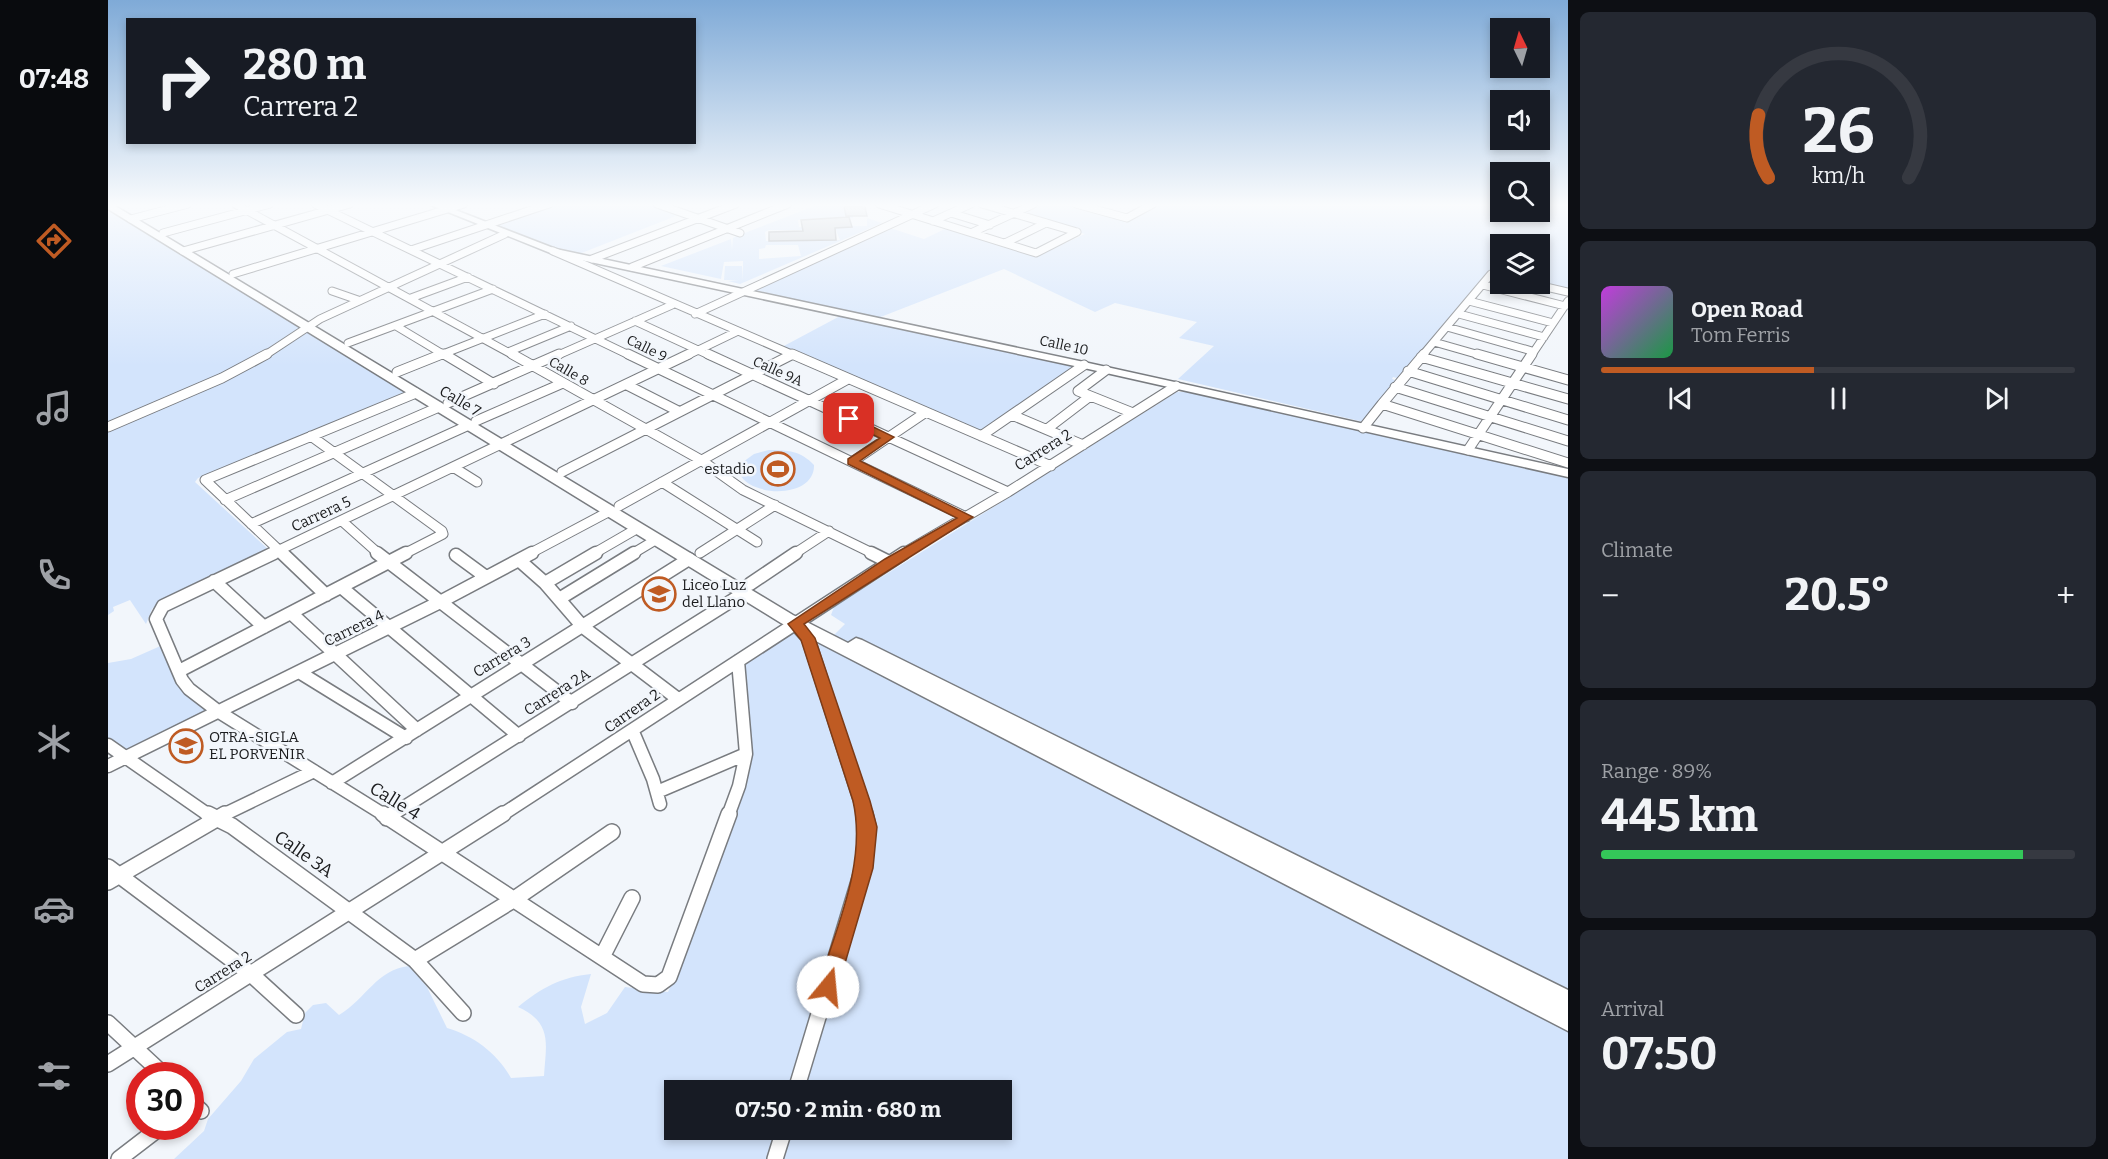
<!DOCTYPE html>
<meta charset="utf-8">
<style>
:root{--surface:#171b24;--page:#242831;--text:#f1f3f6;--muted:#9ea1a6;--line:#363941;--accent:#bf5b23}
body{margin:0;font-family:Bitter,serif;background:var(--page);color:var(--text);height:100vh;display:flex;flex-direction:column;font-size:22px;white-space:nowrap}
*{box-sizing:border-box;margin:0}
p{font-size:20px;color:var(--muted)}
.icon{flex:none;width:33px;height:33px;fill:none;stroke:currentColor;stroke-width:2;stroke-linecap:round;stroke-linejoin:round}
.map{position:relative;flex:1;overflow:hidden}
.drawer{display:flex;flex-direction:column;gap:12px;padding:12px;background:#0d0f14;width:540px}
.drawer>*{flex:none}
.top-card{position:absolute;left:18px;top:18px;width:570px;height:126px;border-radius:0px;box-shadow:0 3px 9px #0003;background:#171b24;color:var(--text);overflow:hidden}
.needle{width:39px;rotate:355deg}
.fabs{position:absolute;left:1382px;top:18px;display:grid;gap:12px}
.fabs a{display:grid;place-items:center;width:60px;height:60px;border-radius:0px;background:var(--surface);box-shadow:0 3px 9px #0003;font-size:30px}
.speed{position:absolute;left:18px;top:1062px;display:flex;gap:12px;font-size:30px;font-weight:700;text-align:center}
.speed>*{display:grid;place-content:center;width:78px;height:78px;border-radius:50%;background:var(--surface);box-shadow:0 3px 9px #0003;line-height:1}
.speed .limit{border:9px solid #d22;background:#fff;color:#111}
.pin{position:absolute;display:grid;place-items:center;width:51px;height:51px;color:#fff;margin:-26px;border-radius:12px;box-shadow:0 3px 9px #0006}
.me{position:absolute;width:66px;margin:-33px;rotate:17deg;stroke-linejoin:round;filter:drop-shadow(0 0 4px #0008)}
.turn{display:flex;align-items:center;gap:21px;height:126px;padding:0 18px;font-size:27px}
.turn .icon{width:78px;height:78px;stroke-width:2.5}
.turn b{display:block;font-size:42px;line-height:51px}
.big{font-size:45px;font-weight:700;line-height:1.1}
.drawer .card{flex:1;display:flex;flex-direction:column;justify-content:center;gap:9px;min-width:0;padding:0 21px;border-radius:9px;background:var(--page)}
.drawer .dial{align-items:center;gap:0}
.dial svg{height:156px;overflow:visible;fill:none;stroke:var(--line);stroke-width:7;stroke-linecap:round;text-anchor:middle}
.dial text{fill:var(--text);stroke:none}
.song{display:flex;align-items:center;gap:18px}
.cover{width:72px;height:72px;border-radius:9px;background:linear-gradient(135deg,hsl(290 70% 55%),hsl(140 70% 35%))}
.played{height:6px;border-radius:3px;background:linear-gradient(90deg,var(--accent) 45%,var(--line) 45%)}
.keys{display:flex;justify-content:space-around;direction:ltr}
.heat{display:flex;justify-content:space-between;align-items:center;font-size:33px;direction:ltr}
.charge{height:9px;border-radius:4px;background:linear-gradient(90deg,#34c759 89%,var(--line) 0)}
.trip{position:absolute;left:556px;top:1080px;width:348px;height:60px;border-radius:0px;background:var(--surface);box-shadow:0 3px 9px #0003;font-weight:700;line-height:60px;text-align:center}
main{display:flex;flex:1;min-height:0}
.tab-bar{display:flex;flex-direction:column;width:108px;justify-content:space-around;align-items:center;background:#090b0e;color:var(--muted)}
.tab-bar .icon{width:42px;height:42px}
.tab-bar .selected{color:var(--accent)}
.tab-bar b{font-size:27px;color:var(--text)}
.map>svg:first-child{display:block}
</style>
<main>
<nav class="tab-bar">
<b>07:48</b>
<svg class="icon selected" aria-label="directions" viewBox="0 0 24 24"><path d="M12 3l9 9-9 9-9-9zM9 14v-3h6M13 9l2 2-2 2"/></svg>
<svg class="icon" aria-label="music" viewBox="0 0 24 24"><path d="M9 18V5l10-2v13"/><circle cx="6" cy="18" r="3"/><circle cx="16" cy="16" r="3"/></svg>
<svg class="icon" aria-label="phone" viewBox="0 0 24 24"><path d="M5 4h4l2 5-3 2q2 4 5 5l2-3 5 2v4C11 20 4 13 5 4z"/></svg>
<svg class="icon" aria-label="climate" viewBox="0 0 24 24"><path d="M12 3v18M4 7l16 10M4 17L20 7"/></svg>
<svg class="icon" aria-label="car" viewBox="0 0 24 24"><path d="M5 17H2v-5l4-1 3-4h7l3 4 3 1v5h-3M9 17h6M6 11h13"/><circle cx="7" cy="17" r="2"/><circle cx="17" cy="17" r="2"/></svg>
<svg class="icon" aria-label="filters" viewBox="0 0 24 24"><path d="M4 7h16M4 17h16"/><circle cx="9" cy="7" r="2"/><circle cx="15" cy="17" r="2"/></svg>
</nav>
<div class="map">
<svg width="1460" height="1159" viewBox="0 0 1460 1159">
<rect width="100%" height="100%" fill="#f2f6fb"/>
<path fill="#d3e4fc" fill-rule="evenodd" d="M448 204H544L573 214 471 254 437 245 390 226 399 220Z
M712 204 762 205 736 206 745 208V218L694 219 690 220 691 227 759 226V218L774 223 632 284 620 281 631 280H616L617 266H634L635 280V261L616 262 613 279 553 266 623 239 624 249 625 238 629 236ZM661 230H728L732 240 658 241 657 232ZM658 245H690L693 256 651 259V249L657 248Z
M930 204H964L1020 220 1049 204H1392V212H1431V204H1460V290L1431 283V244H1392V274L1383 271 1289 378 1285 377 1284 379 1287 380 1256 422 1070 379 1106 346 1071 338 1089 322 1007 303 987 312 896 269 770 318 646 290 779 227 816 239 841 227 931 255 977 234 910 213Z
M0 210 299 394 90 478 87 482 161 550 51 602 44 609 38 624 22 600 5 607 6 611 0 615Z
M734 315 970 366 873 431 674 347Z
M1069 392H1084L1460 476V1159H66L96 1131 100 1119 133 1081 146 1059 179 1032 193 1029 197 1013 205 1005 218 1003 231 1015C259 998 268 970 301 966L319 987 339 1028C366 1036 389 1053 403 1078L436 1076C438 1044 445 1023 410 1007 433 988 453 977 483 974L473 1007 477 1024 499 1013 517 987 560 992 594 911 636 787V662L688 627 718 643 737 624 723 615 726 607ZM567 1090H894V1130H567Z
M661 450C680 450 693 451 706 465 707 498 646 498 632 475L635 462 646 454Z
M57 644 69 685 102 712 20 753 0 738V663L23 659Z"/>
<path fill="#c4c8cc" stroke="#909397" stroke-width="1.5" d="M736 206 757 207 759 216H738Z
M741 217 744 227 727 228 728 240 661 241V232L695 231 693 220Z"/>
<g fill="none" stroke-linecap="round" stroke-linejoin="round">
<defs>
<path id="street-far3" d="M127 204 407 356
M207 204 523 356
M549 204 632 233
M771 204 928 253 969 232
M874 204 969 232
M968 204 1019 218 1045 204
M843 213 882 225
M23 219 80 204
M825 221 863 204
M865 232 926 204
M55 233 162 204
M897 243 938 223
M303 250 441 204
M75 251 242 204
M445 251 688 356
M484 259 628 204
M524 267 680 204
M125 274 356 204
M1425 284 1460 292
M1375 285 1457 306
M224 291 250 300
M303 298 360 277
M1361 301 1445 323
M587 314 827 204
M1351 314 1436 337
M527 321 603 356
M288 326 338 356
M1339 327 1424 351
M1326 342 1375 356
M240 343 385 289
M400 352 463 326
M156 356 212 319 397 234
M330 356 437 314
M448 356 564 305
M578 356 628 332
M1314 356 1383 274 1392 275
M1423 356 1460 301"/>
<path id="street-far2" d="M336 354 386 384
M404 354 593 460 635 490 766 554
M520 354 858 517
M600 354 900 492
M684 354 943 466
M1369 354 1460 380
M1313 357 1460 399
M998 370 970 391 1025 413
M1300 371 1460 420
M289 372 334 354
M519 385 570 411
M1287 387 1460 441
M340 403 451 354
M1274 404 1316 354
M904 415 975 445
M368 421 455 383
M0 427 114 378 159 354
M1255 428 1274 404 1460 463
M939 429 981 397
M203 436 334 531 335 534 296 554
M873 436 976 365
M1360 450 1424 354
M744 462 818 412
M345 467 369 482
M454 472 683 355
M554 482 649 542
M117 500 331 407
M511 506 740 379
M234 521 271 554
M143 524 361 425
M592 553 667 505
M163 554 581 354
M175 554 97 480 308 393
M421 554 502 511
M485 554 530 528
M524 554 549 539
M686 554 721 531
M794 554 900 492 1068 386"/>
<path id="street-far1" d="M166 553 55 606 48 619 74 680 81 689 111 712 278 816
M174 553 218 595
M269 553 464 703
M763 553 781 562
M348 555 378 577
M412 561 437 583 475 627 570 699
M106 581 156 627
M437 583 488 553
M642 584 688 553
M233 587 411 736
M451 599 526 553
M183 613 309 730
M689 626 700 638 757 816
M71 671 298 553
M191 672 298 738
M525 732 545 779 552 804
M0 745 102 816
M0 766 330 603 424 553
M224 783 581 559
M549 792 638 754
M113 816 206 771
M282 816 636 593
M392 816 796 553
M620 816 631 786 638 754 630 661"/>
<path id="street" d="M100 814 124 826 307 960 355 1013
M275 814 535 984 550 985 561 977 621 814
M279 818 285 814
M0 867 143 974 188 1015
M0 882 117 814
M494 957 524 898
M307 960 405 900 504 832
M0 1023 57 1076
M0 1064 395 814
M688 1090 755 868 760 827 757 814
M82 1101 93 1111
M11 1159 50 1129
M667 1159 676 1130"/>
<path id="secondary" d="M0 204H4L685 615 740 643 748 638 754 640 1460 990V1031L673 623 0 209Z
M320 204H332L448 249 976 362 1460 469V477L976 368 445 254Z"/>
</defs>
<use href="#street-far3" stroke="#797c80" stroke-width="9"/>
<use href="#street-far2" stroke="#797c80" stroke-width="11"/>
<use href="#street-far1" stroke="#797c80" stroke-width="15"/>
<use href="#street" stroke="#797c80" stroke-width="18"/>
<use href="#secondary" stroke="#797c80" stroke-width="3"/>
<use href="#street-far3" stroke="#fff" stroke-width="7"/>
<use href="#street-far2" stroke="#fff" stroke-width="9"/>
<use href="#street-far1" stroke="#fff" stroke-width="12"/>
<use href="#street" stroke="#fff" stroke-width="15"/>
<use href="#secondary" fill="#fff" fill-rule="evenodd"/>
</g>
<linearGradient id="sky" x2="0" y2="1"><stop stop-color="#7faad7"/><stop offset="0.56" stop-color="#f9fbfd"/><stop offset="1" stop-color="#f9fbfd" stop-opacity="0"/></linearGradient>
<rect width="1460" height="366" fill="url(#sky)"/>
<path fill="#bf5b23" stroke="#7c3b17" stroke-width="1.5" d="M737 417H745L786 437 752 461 865 517 696 624 707 638 762 801 769 827 765 868 730 987 727 994 720 997 713 994 710 987C728 928 759 863 745 801L693 640 680 624 777 559 849 518 740 464V459L772 438 737 421Z"/>
<defs>
<symbol id="stadium-ring" viewBox="-11 -11 22 22"><circle r="9.5" fill="#f2f6fb" stroke="#bf5b23" stroke-width="1.5"/><path d="M0-5a6.5 5 0 1 0 0 10a6.5 5 0 1 0 0-10ZM-3.5-1.8h7v3.6h-7Z" fill="#bf5b23"/></symbol>
<symbol id="school-ring" viewBox="-11 -11 22 22"><circle r="9.5" fill="#f2f6fb" stroke="#bf5b23" stroke-width="1.5"/><path d="M0-5L7-2L0 1L-7-2ZM-4 1L0 2.5L4 1V4Q0 6-4 4Z" fill="#bf5b23"/></symbol>
</defs>
<g fill-rule="evenodd">
<use href="#stadium-ring" x="651" y="450" width="38" height="38"/>
<use href="#school-ring" x="532" y="575" width="38" height="38"/>
<use href="#school-ring" x="59" y="727" width="38" height="38"/>
</g>
<g text-anchor="middle" stroke-width="5" stroke-linejoin="round" paint-order="stroke">
<g font-size="14" fill="#1b1c1e" stroke="#f2f6fb">
<text transform="translate(956 345) rotate(12)" y="5">Calle 10</text>
<text transform="translate(539 348) rotate(26)" y="5">Calle 9</text>
<text transform="translate(461 371) rotate(30)" y="5">Calle 8</text>
<text transform="translate(670 371) rotate(24)" y="5">Calle 9A</text>
</g>
<g font-size="15" fill="#1b1c1e" stroke="#f2f6fb">
<text transform="translate(352 401) rotate(31)" y="5">Calle 7</text>
<text transform="translate(935 450) rotate(-32)" y="5">Carrera 2</text>
<text transform="translate(213 514) rotate(-25)" y="5">Carrera 5</text>
<text transform="translate(246 628) rotate(-26)" y="5">Carrera 4</text>
<text transform="translate(394 657) rotate(-31)" y="5">Carrera 3</text>
<text transform="translate(449 692) rotate(-32)" y="5">Carrera 2A</text>
<text transform="translate(524 711) rotate(-35)" y="5">Carrera 2</text>
<text transform="translate(115 972) rotate(-32)" y="5">Carrera 2</text>
</g>
<g font-size="15" fill="#1b1c1e" stroke="#f2f6fb" text-anchor="start">
<text x="647" y="474" text-anchor="end">estadio</text>
<text x="574" y="590">Liceo Luz<tspan x="574" dy="17">del Llano</tspan></text>
<text x="101" y="742">OTRA-SIGLA<tspan x="101" dy="17">EL PORVENIR</tspan></text>
</g>
<g font-size="18" fill="#1b1c1e" stroke="#f2f6fb">
<text transform="translate(287 801) rotate(32)" y="6">Calle 4</text>
<text transform="translate(196 854) rotate(35)" y="6">Calle 3A</text>
</g>
</g>
</svg>
<div class="fabs">
<a><svg class="needle" viewBox="-14 -14 28 28"><path d="M0-13l5 13h-10z" fill="#e53935"/><path d="M0 13l5-13h-10z" fill="#9ea1a6"/></svg></a>
<a><svg class="icon" aria-label="sound" viewBox="0 0 24 24"><path d="M4 9h4l5-4v14l-5-4H4zM17 9q2 3 0 6"/></svg></a>
<a><svg class="icon" aria-label="search" viewBox="0 0 24 24"><circle cx="10" cy="10" r="6"/><path d="M15 15l6 6"/></svg></a>
<a><svg class="icon" aria-label="layers" viewBox="0 0 24 24"><path d="M12 4l9 5-9 5-9-5zM3 14l9 5 9-5"/></svg></a>
</div>
<div class="speed"><div class="limit">30</div></div>
<div class="pin" style="left:741px;top:419px;background:#d93025"><svg class="icon" aria-label="arrive" viewBox="0 0 24 24"><path d="M6 21V4h12l-3 4 3 4H6"/></svg></div>
<svg class="me" style="left:720px;top:987px" viewBox="-20 -20 40 40"><circle r="19" fill="#fff"/><path d="M0-13L10 11 0 6-10 11z" fill="#bf5b23"/></svg>
<div class="trip">07:50 · 2 min · 680 m</div>
<div class="top-card">
<div class="turn"><svg class="icon" aria-label="right" viewBox="0 0 24 24"><path d="M7 20v-9h11M14 6l5 5-5 5"/></svg><div><b>280 m</b>Carrera 2</div></div>
</div>
</div>
<section class="drawer">
<div class="card dial"><svg viewBox="0 0 100 80">
<path d="M14 69A42 42 0 1 1 86 69"/>
<path d="M14 69A42 42 0 0 1 9 37" stroke="#bf5b23"/>
<text x="50" y="56" font-size="32" font-weight="700">26</text>
<text x="50" y="72" font-size="11">km/h</text>
</svg></div>
<div class="card">
<div class="song"><i class="cover"></i><div><b>Open Road</b><p>Tom Ferris</p></div></div>
<div class="played"></div>
<div class="keys"><svg class="icon" aria-label="previous" viewBox="0 0 24 24"><path d="M18 5L8 12l10 7zM5 5v14"/></svg><svg class="icon" aria-label="pause" viewBox="0 0 24 24"><path d="M8 5v14M16 5v14"/></svg><svg class="icon" aria-label="next" viewBox="0 0 24 24"><path d="M6 5l10 7-10 7zM19 5v14"/></svg></div>
</div>
<div class="card"><p>Climate</p>
<div class="heat"><a>−</a><b class="big">20.5°</b><a>+</a></div>
</div>
<div class="card"><p>Range · 89%</p><b class="big">445 km</b><div class="charge"></div></div>
<div class="card"><p>Arrival</p><b class="big">07:50</b></div>
</section>
</main>
